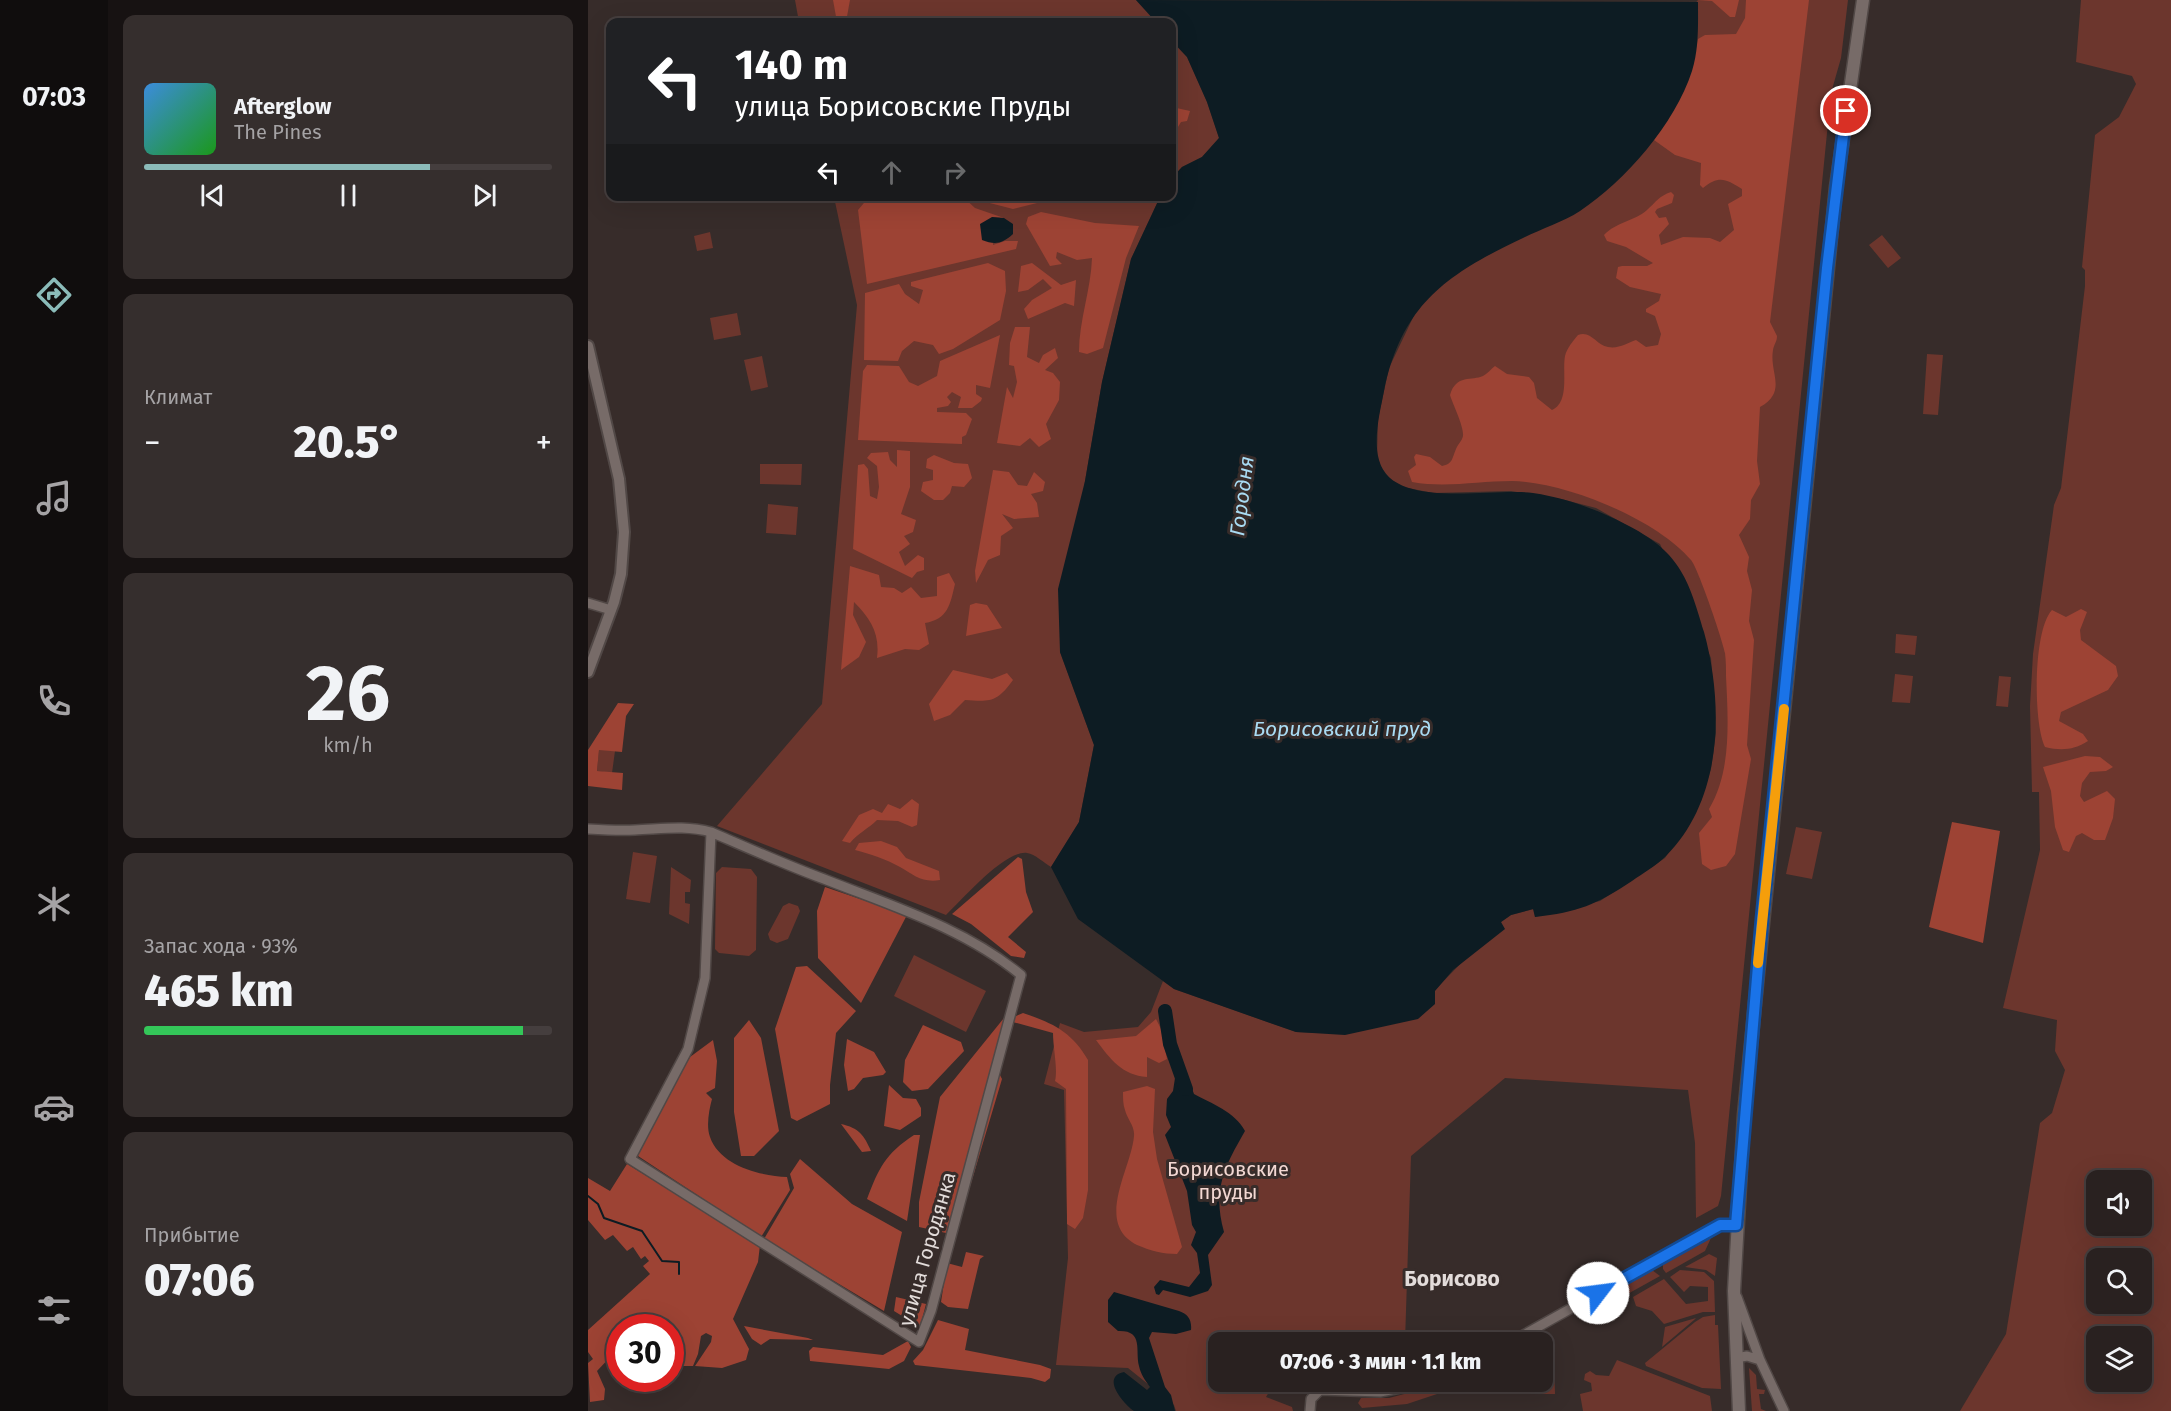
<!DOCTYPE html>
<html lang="ru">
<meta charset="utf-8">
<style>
:root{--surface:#292120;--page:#352e2d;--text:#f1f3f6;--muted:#a5a3a5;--line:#453e3e;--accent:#8bbbb9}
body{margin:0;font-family:"Fira Sans",sans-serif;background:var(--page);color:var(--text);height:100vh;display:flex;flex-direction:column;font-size:22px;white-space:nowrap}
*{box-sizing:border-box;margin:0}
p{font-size:20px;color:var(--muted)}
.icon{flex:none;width:33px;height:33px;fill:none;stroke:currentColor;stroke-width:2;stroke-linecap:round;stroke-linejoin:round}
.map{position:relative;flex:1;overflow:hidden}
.side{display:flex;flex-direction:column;gap:15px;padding:15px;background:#171212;width:480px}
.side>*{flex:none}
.hud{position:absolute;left:18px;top:18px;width:570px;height:183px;border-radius:12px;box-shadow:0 6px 24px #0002,0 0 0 2px var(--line);background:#202124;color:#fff;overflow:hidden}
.fabs{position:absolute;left:1498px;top:1170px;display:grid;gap:12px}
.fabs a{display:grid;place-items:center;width:66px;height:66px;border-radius:12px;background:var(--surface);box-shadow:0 6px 24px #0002,0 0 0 2px var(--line);font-size:30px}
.speed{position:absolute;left:18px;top:1314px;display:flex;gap:12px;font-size:30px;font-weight:700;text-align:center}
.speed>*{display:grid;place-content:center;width:78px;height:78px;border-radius:50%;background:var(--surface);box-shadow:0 6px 24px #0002,0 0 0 2px var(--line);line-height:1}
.speed .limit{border:9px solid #d22;background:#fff;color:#111}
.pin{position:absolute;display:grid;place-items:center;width:51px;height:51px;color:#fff;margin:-26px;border:3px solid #fff;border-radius:50%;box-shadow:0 2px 6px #0007}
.me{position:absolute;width:66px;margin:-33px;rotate:60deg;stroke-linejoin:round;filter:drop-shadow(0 0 4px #0008)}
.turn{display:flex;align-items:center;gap:21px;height:126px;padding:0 30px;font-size:27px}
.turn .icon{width:78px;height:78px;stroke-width:2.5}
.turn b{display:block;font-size:42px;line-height:51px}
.lanes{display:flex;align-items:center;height:57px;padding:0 30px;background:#0003;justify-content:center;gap:30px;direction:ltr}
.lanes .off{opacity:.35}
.big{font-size:45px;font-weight:800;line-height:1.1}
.side .tile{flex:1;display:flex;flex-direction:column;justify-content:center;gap:9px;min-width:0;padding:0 21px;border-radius:12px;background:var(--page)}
.side .dial{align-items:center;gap:0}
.dial b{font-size:78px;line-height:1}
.song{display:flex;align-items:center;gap:18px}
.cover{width:72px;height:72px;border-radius:9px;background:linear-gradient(135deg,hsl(210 70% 55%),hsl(120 70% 35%))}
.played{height:6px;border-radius:3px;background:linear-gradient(90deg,var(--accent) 70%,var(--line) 70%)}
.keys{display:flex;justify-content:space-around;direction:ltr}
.heat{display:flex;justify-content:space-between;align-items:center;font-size:33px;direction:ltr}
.charge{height:9px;border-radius:4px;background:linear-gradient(90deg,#34c759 93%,var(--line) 0)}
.trip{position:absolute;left:620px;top:1332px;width:345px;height:60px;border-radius:12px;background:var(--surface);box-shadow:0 6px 24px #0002,0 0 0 2px var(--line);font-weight:800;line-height:60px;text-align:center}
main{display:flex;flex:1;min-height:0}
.menu{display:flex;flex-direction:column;width:108px;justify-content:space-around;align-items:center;background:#100d0d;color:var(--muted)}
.menu .icon{width:42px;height:42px}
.menu .current{color:var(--accent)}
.menu b{font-size:27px;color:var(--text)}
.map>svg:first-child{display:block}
</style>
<main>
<nav class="menu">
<b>07:03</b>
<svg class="icon current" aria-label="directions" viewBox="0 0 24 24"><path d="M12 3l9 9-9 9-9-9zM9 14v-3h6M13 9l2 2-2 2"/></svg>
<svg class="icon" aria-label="music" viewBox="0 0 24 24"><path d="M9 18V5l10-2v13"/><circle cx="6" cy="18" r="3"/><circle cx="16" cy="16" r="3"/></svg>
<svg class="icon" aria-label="phone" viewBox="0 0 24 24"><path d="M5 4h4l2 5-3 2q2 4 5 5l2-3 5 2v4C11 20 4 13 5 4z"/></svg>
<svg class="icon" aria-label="climate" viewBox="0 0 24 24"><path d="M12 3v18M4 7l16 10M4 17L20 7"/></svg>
<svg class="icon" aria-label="car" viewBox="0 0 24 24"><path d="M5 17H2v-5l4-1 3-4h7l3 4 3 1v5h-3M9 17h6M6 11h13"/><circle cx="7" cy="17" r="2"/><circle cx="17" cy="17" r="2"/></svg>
<svg class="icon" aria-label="filters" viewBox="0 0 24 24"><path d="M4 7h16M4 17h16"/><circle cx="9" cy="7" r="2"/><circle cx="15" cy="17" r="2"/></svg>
</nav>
<section class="side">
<div class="tile">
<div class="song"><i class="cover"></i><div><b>Afterglow</b><p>The Pines</p></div></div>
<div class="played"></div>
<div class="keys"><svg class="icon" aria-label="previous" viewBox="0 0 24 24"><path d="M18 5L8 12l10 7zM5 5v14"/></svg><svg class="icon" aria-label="pause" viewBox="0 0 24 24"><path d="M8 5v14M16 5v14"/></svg><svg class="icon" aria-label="next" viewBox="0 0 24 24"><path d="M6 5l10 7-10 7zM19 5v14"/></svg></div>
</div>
<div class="tile"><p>Климат</p>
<div class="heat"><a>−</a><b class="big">20.5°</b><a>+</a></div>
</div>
<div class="tile dial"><b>26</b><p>km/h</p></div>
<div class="tile"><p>Запас хода · 93%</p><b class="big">465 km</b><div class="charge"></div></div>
<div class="tile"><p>Прибытие</p><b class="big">07:06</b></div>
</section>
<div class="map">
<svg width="1583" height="1411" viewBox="0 0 1583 1411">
<rect width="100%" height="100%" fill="#372c2a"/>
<path fill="#6c362d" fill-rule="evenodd" d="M207 0H548L568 22H211Z
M1110 0H1260L1253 58 1243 93 1133 1196 1130 1206 1108 1218 1107 1143 1100 1090 917 1078 823 1156 817 1342H630V1382H687L678 1397 704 1407 705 1411H588L586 1405 540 1368 468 1365 480 1258 476 1090 456 1084 472 1023 496 1032 550 1027 563 1012 575 981 586 989 708 1032 731 1033 846 991 913 922 923 915 946 909 947 917 1012 901 1077 858 1113 801 1123 769 1128 733 1123 658 1072 544 1008 508 973 499 923 491 845 493 815 487 802 479 793 467 789 456 790 419 801 368 830 307 856 281 906 251Z
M1493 0H1583V1411H1372L1418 1334 1452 1123 1464 1113 1477 1070 1467 1051 1469 1020 1415 1008 1452 850 1451 792H1444L1442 706 1445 654 1466 505 1473 488 1497 286V270L1494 267 1507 135 1531 117 1548 84 1544 76 1488 62ZM1509 1180H1554V1226H1509ZM1509 1258H1554V1304H1509ZM1509 1336H1554V1382H1509Z
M584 41 599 57 619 102 631 138 614 157 594 167 584 178Z
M246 197H572L543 259 514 382 497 481 472 652 506 745 491 822 463 867C456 863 447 854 439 853 417 850 375 899 358 915L129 826 234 704 269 305Z
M122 232 125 248 109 251 106 236Z
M1294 235 1313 258 1300 268 1281 245Z
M149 313 153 335 126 340 122 318Z
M1339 354 1355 355 1350 415 1335 414Z
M174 356 180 387 163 391 156 360Z
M172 464H214L213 485 172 484Z
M180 504 210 507 208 535 178 533Z
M1308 634 1329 636 1327 655 1307 653Z
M1307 674 1325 676 1322 703 1304 702Z
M1411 676 1423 677 1420 707 1408 706Z
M11 749 27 751 24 773 9 771Z
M1208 827 1234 832 1224 879 1198 874Z
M45 852 69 856 62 903 38 899Z
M83 867 103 880 102 892H97V903L102 904 101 924 81 914Z
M134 867 163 869 169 877 168 950 161 956 131 953 127 949 128 873Z
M201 903 210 906 212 911 200 939 189 943 182 940 180 934 195 906Z
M326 955 398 991 378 1032 306 996Z
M1123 1238 1117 1251 1078 1273 1075 1269V1264Z
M1121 1254 1129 1258 1127 1276 1118 1270 1097 1267Z
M1064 1270 1072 1276 1018 1306V1297Z
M1092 1270 1116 1272 1126 1281 1127 1312H1115L1076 1324 1064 1311 1048 1306 1045 1297 1076 1279 1098 1304 1120 1301V1287L1102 1286 1096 1292 1082 1277Z
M1127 1315V1325H1130L1133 1389 1114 1388 1058 1366 1057 1363 1107 1322 1115 1317Z
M1108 1318 1106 1320 1074 1347 1077 1327Z
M954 1360H966L967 1394H950V1382H954Z
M1029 1360 1122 1396 1124 1411H995L992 1394 1004 1391 1003 1383 996 1380 997 1374 1002 1371 1008 1375 1021 1376Z
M1161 1368 1168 1375 1169 1389 1177 1390 1176 1394H1171L1173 1409 1178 1411H1164Z
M862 1382H885L819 1404 774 1408 770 1403 773 1398H801Z"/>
<path fill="#9d4334" d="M245 0H262L258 22H249Z
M1110 0H1151L1147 17H1142L1124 1Z
M1158 0H1221L1182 322 1189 336C1189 342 1186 344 1185 350 1181 373 1200 391 1172 407L1169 461 1172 484 1163 500 1162 519 1151 535 1161 557 1159 571 1164 590 1161 621 1166 640 1159 745 1163 759 1147 854 1138 866 1123 870 1114 864 1111 833 1124 817 1121 809C1144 771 1140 719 1138 676 1138 669 1138 661 1137 653 1135 641 1110 568 1103 560 1068 519 978 482 924 481 890 481 858 488 824 482L820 471 828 465 826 457 828 454 842 457 854 466C865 464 864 458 868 449 870 444 874 441 875 436 876 426 865 405 862 395 868 374 884 381 895 376 899 374 903 369 907 366L919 374 941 377 946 383 949 398 964 410C982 402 974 372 977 356 979 348 985 341 990 335 1003 330 1008 345 1020 347 1031 349 1039 343 1048 340L1058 347 1070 345 1073 334 1067 316 1058 312V309L1071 301 1073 294 1042 287 1028 278 1030 267 1034 266H1059L1065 263 1038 247 1019 241 1016 235C1028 222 1047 221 1059 210 1068 202 1071 196 1083 192L1086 195 1084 203 1069 209 1067 212 1071 218 1078 217 1081 224 1071 235 1073 245 1095 237 1122 238 1132 242 1146 230 1140 204 1154 196V189C1138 179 1131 175 1115 188L1112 185 1113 163 1087 155 1066 140C1089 103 1102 82 1110 39L1117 35 1148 34 1157 18Z
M584 107 602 111 599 121 593 122 584 137Z
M281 197H375L387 208 416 218 404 217 405 245 417 241H430L428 249 279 284 270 210Z
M393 197V196L462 197 457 201 425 209 394 201Z
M453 212 507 223 551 226 538 258 515 348 499 354 491 352C491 321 503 289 504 258L489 260 469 252 468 258 474 264 462 266 438 224 440 217Z
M400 263 417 271 418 291 412 320 365 349 351 354 345 345 326 341 314 351 310 361 276 360 277 293 311 284 317 294 331 304 335 290 323 286V282Z
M444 263 473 285 488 280 486 306 477 303 440 319 436 309 444 300 464 288 455 279 440 290 430 292 433 266Z
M427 327H442L439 357 451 363 455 355 467 348 470 358 457 370 465 373 472 382 471 400 458 424 463 439 451 447 442 438 432 446 409 443 419 387 425 398 429 382 426 366 421 365 422 343Z
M412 335 402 388 388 385V394L394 398 393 401 384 408H370L373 397 364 392 359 397 363 402 360 406 349 408V412L378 413 384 419 378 435 374 437V444L270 440 275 371 279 365 311 366 321 382 330 386 349 376 352 361Z
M309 450 322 451V487L313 514 328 520 325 532 316 536 322 544 311 552 317 566 330 555 336 558V570L329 572 324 578 265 549 270 465 276 464 280 469 282 496 289 499 291 487 289 466 279 458 283 453 300 452 302 460 309 467Z
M346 455 366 463 380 464 384 478 376 487 364 486 362 493 355 500H346L333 491 335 482 345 480V470L338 468 339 459Z
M405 470 421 472 430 485 439 486 446 472 457 482 455 491 443 494 449 503 451 517 426 519 414 514 425 528 413 536 412 555 400 560 388 583 387 571Z
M262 566 291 575 293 587 306 588 314 593 323 587 333 598 349 596V577L361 573 367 584C362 605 360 619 337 623L341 644 331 650 317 649 289 658C292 634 283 619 266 602L265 615 278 642 271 657 253 670Z
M388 603 399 605 414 628 378 636 382 605Z
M1493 609 1499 612 1492 630 1493 640 1528 666 1530 676 1520 690 1473 712 1471 721 1495 734 1500 741C1486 750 1473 751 1457 747 1445 722 1445 630 1464 610L1478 617Z
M365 670 404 679 419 673 425 680C409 702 403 702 377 700L362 715 346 721 341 704Z
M30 703 46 704 38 716 34 752 11 750 9 771 35 773 34 790 0 786V750Z
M1497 756 1512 757 1525 767 1518 771 1502 772 1494 783 1492 796 1496 802 1519 791 1527 799 1525 818 1517 840H1506L1494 833 1488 836 1481 852 1475 850 1467 827 1463 791 1455 767Z
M324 799 331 804 329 825 324 827 310 821 289 820C280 829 270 833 262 843L254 841 271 815 285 809 294 813 300 804 312 809Z
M1364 822 1412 831 1395 943 1341 927Z
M293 841 309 847 318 858 351 871 352 880C334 883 326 875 312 867 298 859 282 854 267 850L271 843Z
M430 857 434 859 438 892 445 912 420 937 438 952 436 958 423 956 383 924 364 914Z
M237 887 319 915 273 1003 230 958 229 911Z
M219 966 268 1011 248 1033 242 1085V1104L209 1121 203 1118 187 1029 208 967Z
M420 1013 358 1233 331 1227V1202L352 1097Z
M435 1013C465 1023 484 1032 500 1060V1190L495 1218 487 1229 479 1224 478 1089 467 1081C470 1069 465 1048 465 1033L425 1022 426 1017Z
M568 1019 573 1029 579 1059 571 1063 559 1057V1077C534 1075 523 1060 508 1040L548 1036Z
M161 1020 173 1038 191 1131 166 1156H153L146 1112V1038Z
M335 1025 373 1042 376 1051 340 1089 324 1091 315 1082 317 1060Z
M259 1039 286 1052 298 1072 295 1075 275 1078 266 1089 260 1091 256 1065Z
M125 1040 129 1061 127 1088 118 1093 124 1099C121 1110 118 1126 122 1137 132 1166 173 1176 199 1177L202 1190 173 1237 47 1154 102 1057Z
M411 1073 414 1079 381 1190 378 1189Z
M301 1085 315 1098 328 1099 333 1108V1116L312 1130 296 1126Z
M559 1086 567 1089 565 1132 569 1159 594 1247 589 1254C575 1254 563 1251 549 1245 506 1223 543 1170 546 1136 547 1126 539 1119 537 1110 535 1105 535 1098 535 1092Z
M253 1124C271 1128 276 1135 283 1151L274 1152Z
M326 1135H332L319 1221 279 1199C291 1168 297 1154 326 1135Z
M212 1159 264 1204 314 1232 296 1311 176 1239 206 1188 202 1174Z
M39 1164 172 1245 170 1262 145 1319 161 1349 158 1360 134 1368 107 1366 123 1342 124 1336 118 1333 113 1336 110 1354 105 1366H83L82 1328H32L31 1360 26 1353 9 1371 17 1389 16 1400 2 1402 0 1363 5 1359 0 1352V1330L62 1274 55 1266 61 1261 57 1256 53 1259 45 1247 39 1251 25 1235 17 1240 0 1220V1178L22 1191Z
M378 1252 396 1256 392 1259 380 1309 360 1307 353 1302 359 1263 374 1267Z
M308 1297 338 1304 332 1327 306 1311Z
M350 1320 381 1329 377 1350 452 1365 463 1369 462 1378 457 1382 443 1378 327 1365 325 1361 335 1350Z
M156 1326 220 1338 225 1340 182 1339 173 1345 164 1339Z
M320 1341 323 1347 316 1361 301 1369 222 1361 221 1351 225 1347 295 1355Z"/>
<path fill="#0d1c23" d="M548 0 1110 2C1110 25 1111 49 1104 71 1087 124 1037 181 992 211 975 222 953 229 935 238 859 274 814 304 796 391 792 412 785 439 791 460 804 511 905 487 945 493 978 498 1008 509 1037 524 1091 551 1100 577 1116 632 1136 705 1135 799 1078 856 1068 866 1055 873 1044 881 1008 905 990 912 947 917L945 909 923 915 913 922 917 929 865 970 847 991V1004L830 1019 757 1035 708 1032 682 1023 586 989 490 919 463 867 491 822 506 745 472 652 470 589 497 481 514 382 543 259 572 197 584 196V178L594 167 614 157 631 138 619 102 599 57 584 41V22H568Z
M404 217 416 218 425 224V234C414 244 407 245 394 240L392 224Z
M597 1070 606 1094C623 1103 647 1112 657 1131 637 1166 624 1190 636 1232L620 1255 624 1285 620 1291 602 1297 575 1290 571 1295 568 1294 566 1287 572 1280 601 1287 612 1273 609 1253 603 1245 608 1232 604 1225 599 1191 577 1135 583 1127 578 1115 579 1099 585 1091 587 1078Z
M526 1292 591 1311C600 1314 604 1320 603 1330L588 1334 564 1332 561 1338 577 1387 583 1395 587 1411H546C536 1404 512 1377 536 1372L559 1390 562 1387C557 1380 553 1375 551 1366 547 1350 556 1330 530 1331L520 1322V1300Z"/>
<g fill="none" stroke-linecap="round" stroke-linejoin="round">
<path stroke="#0d1c23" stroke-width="2" d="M0 1196 10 1204 16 1218 54 1231 74 1261 91 1262V1274"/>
<path stroke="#0d1c23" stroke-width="14" d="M577 1011 582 1044 598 1089"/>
<defs>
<path id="minor" d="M0 603 23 610
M0 829C16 830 32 831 47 830 74 829 97 825 123 832 160 848 198 865 236 879 304 906 376 928 433 975L343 1311 331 1342 42 1159 100 1049 117 978 123 832
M1149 1297 1172 1360 1196 1411
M923 1342 1132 1225H1148
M1148 1358 1159 1356 1172 1360
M722 1411 723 1399 732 1390 792 1392 842 1382"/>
<path id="tertiary" d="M0 346 31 479 36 532 33 574 26 602 0 672"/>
<path id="secondary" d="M1151 1411 1146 1291 1156 1115 1248 187 1275 0"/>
</defs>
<use href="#minor" stroke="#514846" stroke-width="12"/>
<use href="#tertiary" stroke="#514846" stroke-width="14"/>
<use href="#secondary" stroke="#514846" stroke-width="15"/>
<use href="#minor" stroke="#776b68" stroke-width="9"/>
<use href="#tertiary" stroke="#776b68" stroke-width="10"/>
<use href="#secondary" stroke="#776b68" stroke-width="12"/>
</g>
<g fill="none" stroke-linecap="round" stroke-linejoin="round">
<defs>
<path id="route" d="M1010 1293 1132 1225H1148L1174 919 1239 268 1258 111"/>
</defs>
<use href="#route" stroke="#114b97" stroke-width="15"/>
<use href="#route" stroke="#1a73e8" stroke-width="10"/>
<path stroke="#f59e0b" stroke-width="10" d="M1170 963 1196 709"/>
</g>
<g text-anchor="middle" stroke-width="6" stroke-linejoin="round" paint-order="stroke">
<g font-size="20" fill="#f3d8d3" stroke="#372c2a">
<text x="640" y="1176">Борисовские<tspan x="640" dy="23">пруды</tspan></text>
</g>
<g font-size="20" fill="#e3dcda" stroke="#372c2a">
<text transform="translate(339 1249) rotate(-74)" y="7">улица Городянка</text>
</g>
<g font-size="21" font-style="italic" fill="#a9dbf3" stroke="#372c2a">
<text transform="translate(654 496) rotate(-83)" y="7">Городня</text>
<text x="754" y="736">Борисовский пруд</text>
</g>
<g font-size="21" font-weight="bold" fill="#e3dcda" stroke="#372c2a">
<text x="864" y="1286">Борисово</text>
</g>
</g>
</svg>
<div class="fabs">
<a><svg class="icon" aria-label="sound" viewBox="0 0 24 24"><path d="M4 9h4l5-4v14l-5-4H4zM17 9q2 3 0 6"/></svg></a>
<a><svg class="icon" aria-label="search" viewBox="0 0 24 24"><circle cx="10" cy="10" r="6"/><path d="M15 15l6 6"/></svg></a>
<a><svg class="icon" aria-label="layers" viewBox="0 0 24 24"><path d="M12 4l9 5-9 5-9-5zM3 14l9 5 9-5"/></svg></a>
</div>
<div class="speed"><div class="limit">30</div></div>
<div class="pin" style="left:1258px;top:111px;background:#d93025"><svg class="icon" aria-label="arrive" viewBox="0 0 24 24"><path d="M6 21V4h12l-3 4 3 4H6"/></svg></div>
<svg class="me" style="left:1010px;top:1293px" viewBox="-20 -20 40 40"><circle r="19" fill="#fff"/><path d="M0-13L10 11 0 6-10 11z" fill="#1a73e8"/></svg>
<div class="trip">07:06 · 3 мин · 1.1 km</div>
<div class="hud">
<div class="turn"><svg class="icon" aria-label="left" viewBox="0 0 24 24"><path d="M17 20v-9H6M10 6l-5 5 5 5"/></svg><div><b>140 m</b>улица Борисовские Пруды</div></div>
<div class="lanes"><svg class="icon" aria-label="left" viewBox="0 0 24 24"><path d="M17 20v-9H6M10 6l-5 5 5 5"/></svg><svg class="icon off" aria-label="ahead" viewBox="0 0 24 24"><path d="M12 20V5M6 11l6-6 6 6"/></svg><svg class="icon off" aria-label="right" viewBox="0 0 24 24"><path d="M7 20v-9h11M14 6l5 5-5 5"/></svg></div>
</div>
</div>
</main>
